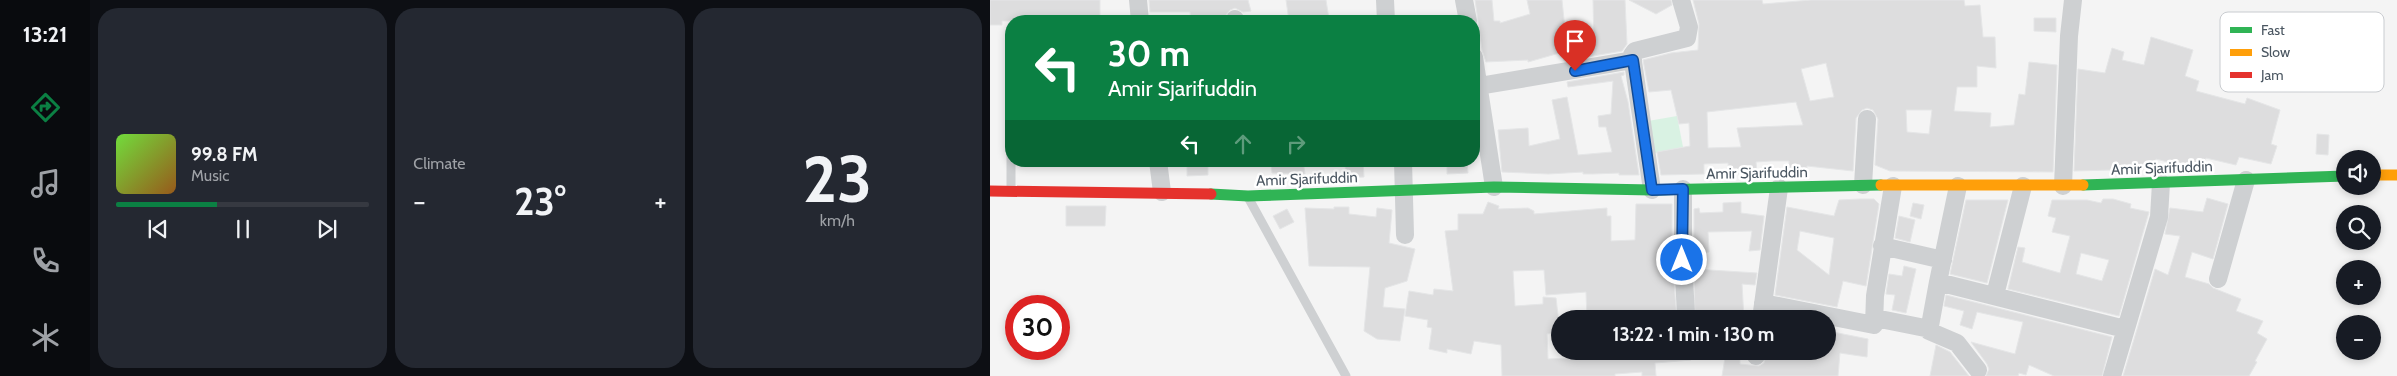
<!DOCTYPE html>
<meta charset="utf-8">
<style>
:root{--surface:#171b24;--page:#242831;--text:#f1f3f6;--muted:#9ea1a6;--line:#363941;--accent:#0b8043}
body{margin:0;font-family:Cabin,sans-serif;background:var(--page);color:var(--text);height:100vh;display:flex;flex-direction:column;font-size:19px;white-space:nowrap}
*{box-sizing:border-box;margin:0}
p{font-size:16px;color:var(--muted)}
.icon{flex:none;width:28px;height:28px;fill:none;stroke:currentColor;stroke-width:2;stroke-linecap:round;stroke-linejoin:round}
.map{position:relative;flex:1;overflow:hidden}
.panel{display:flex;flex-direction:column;gap:8px;padding:8px;background:#0d0f14;width:900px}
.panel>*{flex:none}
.hud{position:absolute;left:15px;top:15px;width:475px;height:152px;border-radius:20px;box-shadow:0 2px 8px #0003;background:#0b8043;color:#fff;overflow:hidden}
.tools{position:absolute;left:1346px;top:150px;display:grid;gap:10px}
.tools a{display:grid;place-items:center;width:45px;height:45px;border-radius:50%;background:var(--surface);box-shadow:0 2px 8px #0003;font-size:25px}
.speed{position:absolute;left:15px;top:295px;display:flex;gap:10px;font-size:25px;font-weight:700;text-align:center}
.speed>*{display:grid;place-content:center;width:65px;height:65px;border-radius:50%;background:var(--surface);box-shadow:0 2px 8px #0003;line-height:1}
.speed .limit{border:8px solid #d22;background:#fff;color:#111}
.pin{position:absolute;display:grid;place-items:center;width:42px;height:42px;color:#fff;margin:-51px -21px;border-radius:50% 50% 50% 0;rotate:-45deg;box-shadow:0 0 5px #0007}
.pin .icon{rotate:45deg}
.me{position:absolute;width:55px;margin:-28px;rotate:0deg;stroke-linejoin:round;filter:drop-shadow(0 0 4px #0008)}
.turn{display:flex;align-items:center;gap:18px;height:105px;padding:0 20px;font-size:22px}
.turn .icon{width:65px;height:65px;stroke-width:2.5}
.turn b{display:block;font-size:35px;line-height:42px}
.lanes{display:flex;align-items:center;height:48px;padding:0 20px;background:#0003;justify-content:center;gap:25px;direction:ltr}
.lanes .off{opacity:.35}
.big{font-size:38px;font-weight:700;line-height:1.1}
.panel .card{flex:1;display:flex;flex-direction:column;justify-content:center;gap:8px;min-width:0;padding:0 18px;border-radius:20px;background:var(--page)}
.panel .dial{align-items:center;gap:0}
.dial b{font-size:65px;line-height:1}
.song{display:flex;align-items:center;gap:15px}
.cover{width:60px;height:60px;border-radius:8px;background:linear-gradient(135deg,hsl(100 70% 55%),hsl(30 70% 35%))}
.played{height:5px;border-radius:2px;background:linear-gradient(90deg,var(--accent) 40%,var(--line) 40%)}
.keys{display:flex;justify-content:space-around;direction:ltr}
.heat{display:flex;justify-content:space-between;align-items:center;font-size:28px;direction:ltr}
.panel .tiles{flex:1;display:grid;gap:8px;grid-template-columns:repeat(3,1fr)}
.trip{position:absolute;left:561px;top:310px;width:285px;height:50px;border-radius:25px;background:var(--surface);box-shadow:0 2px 8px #0003;font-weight:700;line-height:50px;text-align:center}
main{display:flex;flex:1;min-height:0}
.menu{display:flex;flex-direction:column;width:90px;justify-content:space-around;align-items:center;background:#090b0e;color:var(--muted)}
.menu .icon{width:35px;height:35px}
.menu .selected{color:var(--accent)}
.menu b{font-size:22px;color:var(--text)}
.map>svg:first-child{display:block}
</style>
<main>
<nav class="menu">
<b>13:21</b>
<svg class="icon selected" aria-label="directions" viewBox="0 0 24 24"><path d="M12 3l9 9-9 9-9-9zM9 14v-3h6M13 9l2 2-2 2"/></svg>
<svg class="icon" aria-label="music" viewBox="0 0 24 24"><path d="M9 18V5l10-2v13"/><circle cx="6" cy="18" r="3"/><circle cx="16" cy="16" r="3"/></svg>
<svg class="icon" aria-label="phone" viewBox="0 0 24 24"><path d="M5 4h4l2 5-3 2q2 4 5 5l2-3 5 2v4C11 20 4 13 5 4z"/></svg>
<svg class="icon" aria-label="climate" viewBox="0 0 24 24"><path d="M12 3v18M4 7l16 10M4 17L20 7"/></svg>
</nav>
<section class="panel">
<div class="tiles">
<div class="card">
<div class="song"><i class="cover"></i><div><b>99.8 FM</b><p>Music</p></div></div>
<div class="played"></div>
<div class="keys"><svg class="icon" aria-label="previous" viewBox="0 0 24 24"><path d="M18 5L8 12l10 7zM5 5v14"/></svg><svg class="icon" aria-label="pause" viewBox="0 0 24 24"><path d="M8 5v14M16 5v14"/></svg><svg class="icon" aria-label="next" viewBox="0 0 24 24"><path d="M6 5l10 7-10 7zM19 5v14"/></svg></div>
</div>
<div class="card"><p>Climate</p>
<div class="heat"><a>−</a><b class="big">23°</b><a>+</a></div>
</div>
<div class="card dial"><b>23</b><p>km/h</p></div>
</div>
</section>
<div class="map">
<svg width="1407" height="376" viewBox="0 0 1407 376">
<rect width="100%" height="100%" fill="#f4f4f4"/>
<path fill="#d9f2e3" d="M687 116 693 147 665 153 658 121Z"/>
<path fill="#ddddde" stroke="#e5e6e7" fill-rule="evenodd" d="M0 0H110V21H12V25H0Z
M159 0H258L261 11 253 12 245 8 240 10 235 16 223 19V21H201L200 12H160Z
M296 0H336L339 19 299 21Z
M485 0H502L504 21H510V23L540 14 537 0H572L577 48 604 44 603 0H635L637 44 632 51 574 61 573 52 538 62V60L496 62 492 50Z
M639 0H681L682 5 666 14Z
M703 0H772L773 4 821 0H974L975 6 990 5 993 37H1005L1006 68 987 66V87H967L964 111 1001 113 1000 127 1024 125 1029 94 1035 95 1039 62 1067 65 1063 172 900 171 885 165 888 119 883 110 877 108 872 110 866 118 863 171 817 166V169H799V161H781L766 162 767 173 739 174 738 163 714 164V174L671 175 667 152 700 146 699 123 689 124 681 90 659 92 653 60 681 53 708 50 709 24ZM836 63 844 97 820 101 811 69ZM806 102 813 125 747 128 751 147 718 148 717 112ZM916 110H942L939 134 917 132Z
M1044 18H1066V32L1044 31Z
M1161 37 1203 50 1195 76 1209 81 1206 91 1255 104 1257 98 1290 110 1281 144 1287 146 1281 164 1249 157 1246 165 1216 158 1213 167H1197L1166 159 1165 163 1160 161 1158 169 1084 171 1088 69 1115 73 1122 48 1134 52 1132 60 1154 65Z
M634 72V75L631 76 638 102 649 175H629V173L602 174H593V172L558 174 512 172 508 130 538 128 539 146 570 139 562 100 577 97 588 155 622 152 616 127H609L608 116 621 114 623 81 578 87 577 82Z
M1327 134 1339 135 1338 155 1326 154Z
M197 161H218V175L197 176Z
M281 161H313L316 180H303V174L282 173Z
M355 161H373L374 177 356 178Z
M457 161H477L478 173 457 174Z
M1217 198 1238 204 1223 259 1202 252 1195 277 1219 284 1223 288 1251 299 1246 311 1273 321 1267 333 1277 339 1265 361 1267 362 1259 376H1133L1165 269 1178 275 1190 236 1175 234 1180 208 1213 212Z
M870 199H884L889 204 876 286 853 281 847 307 785 295 797 207 844 216 849 200ZM810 231 844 238 839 275 807 250Z
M1113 199H1123L1141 204 1140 208 1159 212 1129 316 1018 289 1028 247 1035 248 1032 262 1070 273 1080 236 1062 232 1066 218 1058 216 1062 200H1097L1111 203ZM1091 253 1119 260 1112 281 1086 274Z
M976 200H1018L997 283 960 274Z
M498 202 509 206 508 209 538 208 544 211V214L617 208V216H621V241L645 240 646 204H682V261L687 319H597L596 292 556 295 554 270 523 271 525 306 553 304V297L566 298 570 332 557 334 558 359 582 358 625 351H700L701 360 665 363 666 376H652V372L625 374V376H512L511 345 484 341 481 354 457 349V353L439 349 442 328 437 327 438 320 415 316 419 291 443 295 444 289 463 291 455 231 468 230V214H493Z
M751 202V213L774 216 770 250 759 251 762 231 718 232 719 252 704 253V209L709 208 710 213 733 212V203Z
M923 203 934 205 931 219 920 216Z
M76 206H116L115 226H76Z
M344 207H359V214L386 217 387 208 402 210 399 243 425 249 417 281 395 288 393 307 415 309 410 341 387 339 374 331 380 267 319 266 315 208 344 209Z
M297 209 304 222 290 229 283 216Z
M909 216 925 220 920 242 905 238Z
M914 266 926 269 916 313 902 310 905 295 896 294 899 274 912 276Z
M704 269 767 273 765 285 752 284 754 319H705Z
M956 295 1122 337 1112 376H1064L1039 365 1036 375 1029 373 1028 376H996L999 369 997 364 981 342 1025 354 1033 322 987 312 982 329 970 325 974 311 954 306Z
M838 331 878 339 877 357 850 353 848 376H732L736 351H750V364L769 366 774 363 777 351H838Z
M946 345 960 352 979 376H940Z"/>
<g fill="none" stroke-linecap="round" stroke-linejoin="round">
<path stroke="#ced0d2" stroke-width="9" d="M21 190V85
M259 199 356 376"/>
<path stroke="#ced0d2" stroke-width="18" d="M148 0 150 21
M395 0 396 21
M474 0 478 21
M245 19 246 21
M484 57 504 187
M489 86 643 60
M168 161 172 192
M413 161 415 235
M873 185 877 119
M968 186 948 282 1135 329
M1073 186 1079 36 1083 0
M693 189V260L696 314
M662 190 642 55 645 51 697 38 699 27 691 0
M892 246 953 260
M1228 279 1256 180
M948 282 939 331 967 343 988 370
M1005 295 1033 186
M773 303 884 325 885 296 903 186
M885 318 940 329
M771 319 789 188
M766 356 767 351
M1122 376 1169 217 1171 183"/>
<path stroke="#30b455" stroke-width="11" d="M1093 185 1355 176
M221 194 258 196 504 187 662 190 891 185"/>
<path stroke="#ff9f0a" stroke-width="11" d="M1382 175H1407
M891 185H1093"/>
<path stroke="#e5322d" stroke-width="11" d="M0 191 221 194"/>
</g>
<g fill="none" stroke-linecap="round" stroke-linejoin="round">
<defs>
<path id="route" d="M585 71 643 60 662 190 693 189 692 260"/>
</defs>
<use href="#route" stroke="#114b97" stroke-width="12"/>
<use href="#route" stroke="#1a73e8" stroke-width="9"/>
</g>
<g text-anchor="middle" stroke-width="5" stroke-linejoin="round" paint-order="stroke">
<g font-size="15" fill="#4a5661" stroke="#fff">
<text transform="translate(1172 168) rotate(-2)" y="5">Amir Sjarifuddin</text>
<text transform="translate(767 173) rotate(-1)" y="5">Amir Sjarifuddin</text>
<text transform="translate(317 179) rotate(-2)" y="5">Amir Sjarifuddin</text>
</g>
</g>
<rect x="1230" y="12" width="164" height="80" rx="8" fill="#fff" stroke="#c9ccd0" stroke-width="1"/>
<rect x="1240" y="27" width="22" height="6" fill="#30b455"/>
<rect x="1240" y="49" width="22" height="7" fill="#ff9f0a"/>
<rect x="1240" y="72" width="22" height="6" fill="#e5322d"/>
<g font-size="14" fill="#4a5661">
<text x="1271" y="35">Fast</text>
<text x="1271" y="57">Slow</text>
<text x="1271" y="80">Jam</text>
</g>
</svg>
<div class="tools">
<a><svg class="icon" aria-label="sound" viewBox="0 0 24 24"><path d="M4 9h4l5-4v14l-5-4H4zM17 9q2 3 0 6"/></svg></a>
<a><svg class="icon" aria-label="search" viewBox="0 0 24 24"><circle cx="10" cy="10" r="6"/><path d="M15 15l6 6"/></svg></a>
<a>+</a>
<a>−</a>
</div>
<div class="speed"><div class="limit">30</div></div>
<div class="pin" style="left:585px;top:71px;background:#d93025"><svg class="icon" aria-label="arrive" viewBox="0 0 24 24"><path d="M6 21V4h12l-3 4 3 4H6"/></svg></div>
<svg class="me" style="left:692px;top:260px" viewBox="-20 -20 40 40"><circle r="17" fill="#1a73e8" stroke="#fff" stroke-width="3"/><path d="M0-11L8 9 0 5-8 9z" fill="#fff"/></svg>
<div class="trip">13:22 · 1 min · 130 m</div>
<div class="hud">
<div class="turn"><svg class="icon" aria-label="left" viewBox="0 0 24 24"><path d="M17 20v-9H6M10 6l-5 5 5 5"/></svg><div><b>30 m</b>Amir Sjarifuddin</div></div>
<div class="lanes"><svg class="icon" aria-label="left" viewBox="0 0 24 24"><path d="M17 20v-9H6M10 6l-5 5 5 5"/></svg><svg class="icon off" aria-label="ahead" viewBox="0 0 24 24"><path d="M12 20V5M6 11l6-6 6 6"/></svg><svg class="icon off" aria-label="right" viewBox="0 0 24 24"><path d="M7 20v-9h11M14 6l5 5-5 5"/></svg></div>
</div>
</div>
</main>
